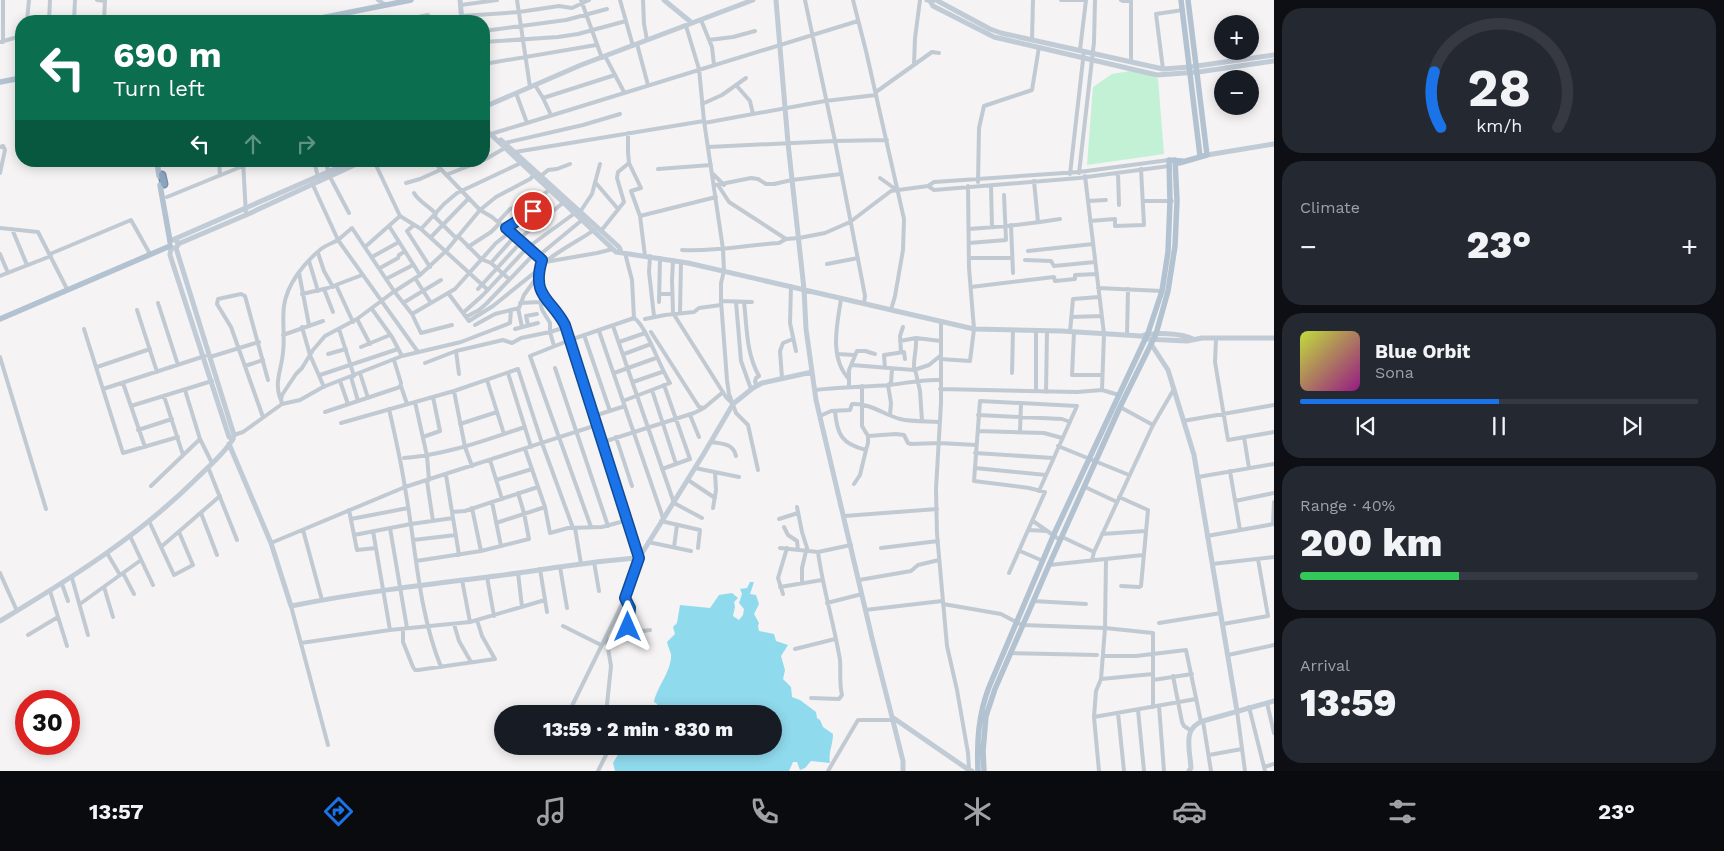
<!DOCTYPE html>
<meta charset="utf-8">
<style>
:root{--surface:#171b24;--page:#242831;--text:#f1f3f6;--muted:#9ea1a6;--line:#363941;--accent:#1a73e8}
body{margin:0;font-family:"Work Sans",sans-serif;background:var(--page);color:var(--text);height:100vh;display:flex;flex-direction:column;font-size:19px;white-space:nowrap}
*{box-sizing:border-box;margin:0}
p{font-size:16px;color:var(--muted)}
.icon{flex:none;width:28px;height:28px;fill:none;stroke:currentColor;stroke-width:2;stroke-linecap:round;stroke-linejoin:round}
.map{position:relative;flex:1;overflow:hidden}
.drawer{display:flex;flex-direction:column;gap:8px;padding:8px;background:#0d0f14;width:450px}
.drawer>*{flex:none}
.banner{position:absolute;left:15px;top:15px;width:475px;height:152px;border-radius:20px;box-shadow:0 2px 12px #0003;background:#0b6e4f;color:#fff;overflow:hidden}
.fabs{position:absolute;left:1214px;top:15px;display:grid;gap:10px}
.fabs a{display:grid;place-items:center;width:45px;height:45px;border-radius:50%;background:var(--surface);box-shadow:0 2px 12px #0003;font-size:25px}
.speed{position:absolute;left:15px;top:690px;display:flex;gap:10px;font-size:25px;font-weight:700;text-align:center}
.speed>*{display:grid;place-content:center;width:65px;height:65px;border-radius:50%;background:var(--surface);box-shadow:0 2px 12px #0003;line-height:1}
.speed .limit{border:8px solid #d22;background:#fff;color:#111}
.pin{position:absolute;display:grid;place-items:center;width:42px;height:42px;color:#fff;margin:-21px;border:2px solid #fff;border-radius:50%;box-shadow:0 1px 5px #0007}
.me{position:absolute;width:55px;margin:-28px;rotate:0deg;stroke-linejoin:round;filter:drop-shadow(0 0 4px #0008)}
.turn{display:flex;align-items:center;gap:18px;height:105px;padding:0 15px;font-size:22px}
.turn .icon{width:65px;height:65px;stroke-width:2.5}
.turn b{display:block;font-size:35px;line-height:42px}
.lanes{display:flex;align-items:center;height:48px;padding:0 15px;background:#0003;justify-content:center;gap:25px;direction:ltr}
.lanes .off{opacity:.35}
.big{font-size:38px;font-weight:800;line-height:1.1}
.drawer .widget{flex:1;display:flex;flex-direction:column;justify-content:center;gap:8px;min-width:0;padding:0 18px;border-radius:20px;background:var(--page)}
.drawer .dial{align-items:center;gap:0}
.dial svg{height:130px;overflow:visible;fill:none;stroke:var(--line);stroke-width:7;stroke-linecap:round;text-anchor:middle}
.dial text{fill:var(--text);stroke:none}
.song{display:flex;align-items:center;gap:15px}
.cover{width:60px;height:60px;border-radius:8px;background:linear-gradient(135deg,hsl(70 70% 55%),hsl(310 70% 35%))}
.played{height:5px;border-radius:2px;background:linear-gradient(90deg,var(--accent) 50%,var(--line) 50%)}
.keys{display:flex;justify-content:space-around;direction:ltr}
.heat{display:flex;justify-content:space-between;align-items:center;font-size:28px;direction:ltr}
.charge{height:8px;border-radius:4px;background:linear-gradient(90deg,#34c759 40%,var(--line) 0)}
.trip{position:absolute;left:494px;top:705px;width:288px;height:50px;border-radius:25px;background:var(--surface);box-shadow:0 2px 12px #0003;font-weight:800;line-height:50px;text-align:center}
.tab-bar{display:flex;height:80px;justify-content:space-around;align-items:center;background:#090b0e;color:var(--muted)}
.tab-bar .icon{width:35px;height:35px}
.tab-bar .selected{color:var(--accent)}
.tab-bar b{font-size:22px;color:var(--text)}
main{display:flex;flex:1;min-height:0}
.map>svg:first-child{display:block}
</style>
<main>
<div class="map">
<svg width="1274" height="771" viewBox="0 0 1274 771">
<rect width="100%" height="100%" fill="#f5f3f3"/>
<path fill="#c3f1d5" d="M1130 71 1148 73 1158 79 1164 154 1087 165 1093 87 1112 74Z"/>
<path fill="#90daee" d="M750 582H754L750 594 756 595 759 604 754 614 759 623 758 626 759 631 774 634 776 641 788 645 781 656 785 670 783 679 791 687 792 697 800 700 816 712 817 718 820 720 823 727 833 734C833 745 828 753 830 763L811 761 805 768 800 770 797 762H793L789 771H615L613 763 623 746H772V714H659L657 704 654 702C657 686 672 671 671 654 670 651 668 646 667 642L675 634 673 627 677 623 680 605 710 608 719 595 732 593 738 598 734 602 735 607 733 616 739 620 743 615 744 609 739 603 742 594 740 589 747 588Z"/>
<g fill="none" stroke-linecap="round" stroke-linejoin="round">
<defs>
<path id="highway" d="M162 175 164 184"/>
</defs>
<use href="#highway" stroke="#7690ad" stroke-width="9"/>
<path stroke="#c1cad2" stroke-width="4" d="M3 0V42
M97 0 105 1
M378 0 386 5
M517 0 530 87
M581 0 602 58
M620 0 633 46
M643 0 644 24 647 40
M805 0 835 141 862 280 865 296 864 303
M853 0 866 51 904 219 903 250 895 296 891 310
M1061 0H1086
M1121 0 1123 1H1131
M461 5 497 0
M462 16 519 12 559 6 572 8 589 0
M701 20 712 47 714 65
M27 21 29 0
M49 21 50 0
M74 21 75 0
M104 21 105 0
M399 21 428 15 429 21
M686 26 699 69 704 121 723 249 724 271 721 283V301L727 380 729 394 736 413 748 425 758 470
M484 31 566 20 607 9
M709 40 733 37 755 31
M1032 40 1033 0
M0 42 21 36
M484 42 558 37 578 34 626 21
M637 44 648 85
M1080 50 1086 0
M605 56 624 92
M1131 62V0
M484 64 596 45
M914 65 915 38 920 0
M1163 69 1156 14 1183 10
M535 85 543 98 551 115
M736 85 750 101 753 114
M876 92 932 52 939 53
M516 93 527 123
M543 98 615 75
M702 104 722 95 746 78
M704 123 825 101 876 95
M484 139 494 133 527 123 858 21
M505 143 583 125 620 114
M0 147 3 146 5 150 0 173
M708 147 835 141 887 140
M515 152 704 121
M484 160 505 148
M219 161 220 175
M243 161 246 215
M314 161 318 177
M325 161 329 173
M338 161 340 169
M374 161 400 216 421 229 488 290
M412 161 435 163 480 210 492 217 545 262 597 253 613 249
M629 163 641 188 631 191 640 216 645 256
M658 169 711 165
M1079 173 1094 42 1095 0
M1118 173 1119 205
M713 174 724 185
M1070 174 1084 51
M446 175 481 161
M541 176 548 170 557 169 570 164
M1085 176 1104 334 1102 390
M330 177 349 213
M880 178 898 191
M1034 181 1038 222
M595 182 618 209
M978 182 979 128 984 106 1032 90 1039 47
M312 183 338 240 352 228 394 291 412 314 421 333 452 325
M406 183 420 179 440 170
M716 185 751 178 758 179 766 184H774L792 180 841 174
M718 185 729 202 786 239 799 238 825 233 850 222 891 191 928 186 934 182 1079 172 1169 160
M928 186 934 190 1079 178 1169 166
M991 186 992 227
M414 193C419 202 429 206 436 214
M167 197 243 166
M1088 201 1106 200
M1143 201H1172
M580 212 592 194 600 164
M434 216 456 238
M640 216 716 197
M1090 221 1115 219V226L1144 225 1141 169
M498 222 510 209 544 194 550 189
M414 225 407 231 430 267
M1011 225 1013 273
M389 226 420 275
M0 228 38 232 67 289
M506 228 533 211
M12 229 27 265
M421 229 444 204 457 193 523 162
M969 229C999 227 1030 224 1060 219
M601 231 624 202 617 178 618 172 629 163 628 152V133
M458 236 481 259 491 263 509 279
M431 237 469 198
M519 239 564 202
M969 243 1006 240 1004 195
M365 247 400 216
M468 247 491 232 500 223
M682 250C714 252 746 245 779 243L786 239
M1028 251 1093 244
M318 253 324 271 333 287
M0 254 8 273
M50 254 131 220 150 254
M650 256 649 272 654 316
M372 257 399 242
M969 258H1012
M673 260 672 280 673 313 726 397 731 402
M1025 260 1051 261 1054 266 1095 262
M309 261 318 291
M542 261V253L582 220
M491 263 515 236
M827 264 858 258
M380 268 398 258 399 255 404 252
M299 273 309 325
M0 276 51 256
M415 278 431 303
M386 279 413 265
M336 285 353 322
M791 286 790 323 796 351
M971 287 1054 277 1055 281 1075 279V275L1097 274
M1098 288 1162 291
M324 289 333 312
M478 289 521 242
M448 293 469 321 493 306 539 269
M302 294 328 288 362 275
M659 294H672
M543 295C537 308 545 313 550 323V332L566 327
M841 299C837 325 829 358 849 379
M721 301 752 302
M659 302 660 258
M736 302 741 361 751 389
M744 302C747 327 746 353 759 376L756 378 755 382 757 385
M158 303 178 365
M403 303 441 280
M520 303 540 302
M518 308 522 327
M372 309 392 337 402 356
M137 310 157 372
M464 312 483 295 527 248 575 213
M680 312 681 262
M412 314 455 289 496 243 510 232
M466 317 479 310 486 304 534 254
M1071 317 1102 316
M357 319 370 344
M645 319 665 315 694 312 699 308 721 305
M941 322V403L936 489 937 534 947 646 957 690 968 753 969 770
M475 325 495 314 511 310
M528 325 526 316 537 314
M613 326 674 503 702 518
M302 327 310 355
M84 329 123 453 178 437
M339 329 354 376
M515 329 538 323
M599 331 663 518
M1036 331V391
M651 332 699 407 704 408 723 392
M1070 332 1073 299 1099 297
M1074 332 1072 375H1102
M283 335 323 321
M584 335 610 411
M1127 335 1128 289
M1216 339 1215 362 1228 440 1274 432
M900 341 916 338 941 341
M619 342 645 333
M361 347 390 335
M456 351 459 374
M901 352 900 336 903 327
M328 354 346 349
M624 354 651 344
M838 354 854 355
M310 355 324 387
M0 357 46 509
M210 357 259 342
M940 359 970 361 974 329 969 268 968 186
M425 363 456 351 503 340 512 343 521 338 550 332 554 346
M852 365 914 370 929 365 940 356
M245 366 263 360
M97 367 150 349
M555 368 608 526
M885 368 884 355 904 352 905 359
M915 369 920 391 922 421
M914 370C913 359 917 349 916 338
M360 373 368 398
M508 373 531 447
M614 373 656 358
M1012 373 1013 330
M320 375 398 349
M351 377 358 401
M782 378 780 351 783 343 793 339
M487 380 504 434
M340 381 348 404
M633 382 662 372
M123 383 145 447
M401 386 407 404
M849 386V370L857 351H865L875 354
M862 386V426L868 436 896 434 904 435 908 443 911 444 939 443 976 445
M103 389 205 356
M940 389 1077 392 1102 390 1119 395
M185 390 200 439 212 463
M652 390 676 464
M815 390C840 387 864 387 890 385 907 383 923 379 940 380
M454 391 465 447 472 466
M1046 392 1047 331
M164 396 183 455
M280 398C274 382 282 368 283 352 285 337 282 321 284 306 287 284 304 263 321 249 326 245 333 243 338 240L418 352
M623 401 670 383C660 368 646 325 634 318
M415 402 427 456 429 480
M282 404 300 400 323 387 402 356 461 342 510 323 511 310 519 308 524 295 537 277
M131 406 212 381
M1120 407 1153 425
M389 409C395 435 401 461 405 488 416 547 418 610 441 667
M835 411C837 435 842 444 866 450L860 475 854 484
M325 412 400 387 401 383 394 360
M690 415 699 437
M890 415 891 403 888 385 891 383 892 369
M978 415 1062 419 1070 422
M594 416 625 406
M820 416 831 411 850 410 852 404C871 403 884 415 900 419 913 422 927 421 940 422
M263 417 231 327 217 304 218 299 241 294 245 296 268 380
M1183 421 1274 405
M341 423 454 391 518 369 542 443 573 528
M460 424 497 412
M138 430 172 419
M978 431 1044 433 1062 438
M1020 432 1021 403
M234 435 243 432 282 404 281 400 282 395 296 374 302 368 313 350 325 336 357 319 392 293 420 275 446 251 480 210 496 197 530 179 535 174
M423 437 440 431 433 397
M616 437 632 486
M1244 437 1249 468
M603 442 694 413 702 409
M711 442C722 444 733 443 736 456
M1058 446 1129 475
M525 449 545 507 550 533 568 528 602 527 628 520
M866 450 868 443V436
M975 453 1053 458
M404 458C446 455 485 440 525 427
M490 460 502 499
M208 467 237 540
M695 468 739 477
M975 468 1046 475
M662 469 690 459 664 385
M1230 471 1240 530
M446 475 459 555
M1198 477 1274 464
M496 480 532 469
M688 480 715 498
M427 481 433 521
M151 486 200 439
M1085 487 1117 502
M1119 497 1148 510 1141 586 1139 587 1121 586
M1235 501 1274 493
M492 502 501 546
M797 507 802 532 808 551
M472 508 481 551
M713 508 716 490 715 473
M349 510 357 550 376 548
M452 512 465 511 538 487
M201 513 217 555
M844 516 937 509
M351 519 408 508
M779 519 798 513
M149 521 174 575 193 565 179 532
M661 521 700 530 698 548
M1033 521 1060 540
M496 523 545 507
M1273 524 1274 502
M591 527 530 356 570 340 634 318 632 280 625 253
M784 527 788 535 797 541 798 550
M390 528 407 628
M575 528 581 564
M303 530 322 600
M1029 530 1047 531
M373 531 390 630
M1102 534 1146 531
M354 535 411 524 453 518
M130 536 153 585
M1207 536 1274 524
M1062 537 1094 552
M413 540 456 535
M648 542 691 551
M271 543 405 487 597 425
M161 547 220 496
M674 547 677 525
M780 548 818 552 851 545
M881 548 938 541
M1020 551 1043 561
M107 553 120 575
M1092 560 1094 552 1153 425 1174 389
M416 561 481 551 529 539 524 513 518 493
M594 562 599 591
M1212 564 1274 557
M1049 565 1143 555
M560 567 567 608
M540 569 547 612
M0 573 17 611
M123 573 134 594
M518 573 522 607
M1009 573 1045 492 1029 488 974 481 980 401 1077 406 1039 491
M487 577 494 616
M72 578 88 635
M462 580 470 622
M859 580 911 571 918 565 939 560
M802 583V568L806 551
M62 584 68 601
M104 587 113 617
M780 587 822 580
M50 591 67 646
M783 594 778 578 787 548
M625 598C632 609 626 619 629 630L636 632 650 630
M1033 601 1086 604
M827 603 862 594
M80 604 141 560
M943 604 1001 614 1022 625 1105 628 1153 633V707
M291 606 328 745
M865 610 942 601
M1159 623 1221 613
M454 624 459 641 471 662
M1223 624 1268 616 1258 559
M563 626 601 645
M403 629V642L413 667 415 670H418L495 659 482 636 477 620
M28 635 58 617
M606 636 611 666 606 714
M301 643 390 630 470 622 545 600
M795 649 835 639
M1010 653 1097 655
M1228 655 1274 645
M1103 656H1136L1186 650 1201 722
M1173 676 1182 722 1184 726 1190 730
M1101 679 1153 674
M1153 680 1192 674
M811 698 839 699 842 695C839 683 841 672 840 660 834 624 823 589 818 552
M1267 703 1274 733
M1159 706 1164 771
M1249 707 1265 771
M1138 710 1144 771
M1237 711 1245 771
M1118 713 1124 771
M568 714 625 598 639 558 565 325C560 315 550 308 544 298 540 289 535 276 540 268 546 257 582 239 594 230
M1094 717 1196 699
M1203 721 1211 771
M1209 755 1242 749
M1264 767 1274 764
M598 771 606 755 608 746
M828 771 858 720H893
M1099 771 1094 717 1096 691 1101 679 1105 628 1106 559"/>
<path stroke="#c1cbd6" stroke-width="5" d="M460 0 462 21
M664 0 692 23
M776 0 788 143 804 289 806 329 816 400 872 638 892 717 969 770 972 771
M927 0H936L990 29 1001 33 1163 69 1190 67 1274 55
M930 1 933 6 994 37 1157 75 1198 72 1274 61
M484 107 581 65 753 0
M484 128 616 252 688 263 974 329 1061 331 1141 336C1153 332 1181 333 1193 339
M501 140 619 247 621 252
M1207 155 1274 144
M174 240 177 241 178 245 176 248H172L170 246V241L353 161
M178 244 246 215 363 161
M171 247 170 255 229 437 233 439
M1143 337 1146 339 1187 341 1202 338H1274
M1151 344 1168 370 1194 455 1237 711
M229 444 271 543 291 606C356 593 422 585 488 577 538 571 588 561 639 558L703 455 733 404 753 388 762 383 812 372
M0 621C70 579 139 536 197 478 209 466 224 454 233 439L234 435 176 248
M892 717 903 761V771
M1189 771 1191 768C1190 750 1182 728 1203 721L1274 701"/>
<path stroke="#b3c2d1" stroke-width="5.5" d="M1181 0 1200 156
M291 21 308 18
M306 21 411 0
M0 82 21 78
M157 161 159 176
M1179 163 1207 155 1188 0
M160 185 170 241
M0 319 170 246
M978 771C977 741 978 716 989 687L1054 534 1148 333 1162 291 1168 252 1170 201 1169 160 1182 161
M984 771 983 751 986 716 995 689 1049 565 1120 407 1156 334 1168 291 1175 246 1177 201 1175 160"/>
<use href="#highway" stroke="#8ba5c1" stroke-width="6"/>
</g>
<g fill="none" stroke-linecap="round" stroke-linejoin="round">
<defs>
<path id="route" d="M533 211 506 228 542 260C531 297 551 298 565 325L639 558 625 598 630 608 628 627"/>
</defs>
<use href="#route" stroke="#114b97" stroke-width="12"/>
<use href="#route" stroke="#1a73e8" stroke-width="9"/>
</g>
</svg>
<div class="fabs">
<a>+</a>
<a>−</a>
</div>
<div class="speed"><div class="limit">30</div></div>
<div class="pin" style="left:533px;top:211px;background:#d93025"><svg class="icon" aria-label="arrive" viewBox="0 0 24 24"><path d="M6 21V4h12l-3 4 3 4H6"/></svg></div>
<svg class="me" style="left:628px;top:627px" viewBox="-20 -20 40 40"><path d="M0-17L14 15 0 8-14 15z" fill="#1a73e8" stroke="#fff" stroke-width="4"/></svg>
<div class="trip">13:59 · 2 min · 830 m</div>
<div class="banner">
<div class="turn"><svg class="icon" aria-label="left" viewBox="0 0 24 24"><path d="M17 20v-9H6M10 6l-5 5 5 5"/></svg><div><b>690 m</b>Turn left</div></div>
<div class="lanes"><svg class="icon" aria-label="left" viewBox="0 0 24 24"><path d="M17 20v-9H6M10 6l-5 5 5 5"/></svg><svg class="icon off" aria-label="ahead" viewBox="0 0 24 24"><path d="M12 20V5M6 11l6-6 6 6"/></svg><svg class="icon off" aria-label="right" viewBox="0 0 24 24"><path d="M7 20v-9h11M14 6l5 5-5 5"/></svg></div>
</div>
</div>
<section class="drawer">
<div class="widget dial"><svg viewBox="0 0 100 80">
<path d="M14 69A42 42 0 1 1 86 69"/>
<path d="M14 69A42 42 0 0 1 10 35" stroke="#1a73e8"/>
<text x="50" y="56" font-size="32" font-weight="700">28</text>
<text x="50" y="72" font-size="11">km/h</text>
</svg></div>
<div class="widget"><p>Climate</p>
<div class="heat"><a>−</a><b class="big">23°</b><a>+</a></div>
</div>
<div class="widget">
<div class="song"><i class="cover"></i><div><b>Blue Orbit</b><p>Sona</p></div></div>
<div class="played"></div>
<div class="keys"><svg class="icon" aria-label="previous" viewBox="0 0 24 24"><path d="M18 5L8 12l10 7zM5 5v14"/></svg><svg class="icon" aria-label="pause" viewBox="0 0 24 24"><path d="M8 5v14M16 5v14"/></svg><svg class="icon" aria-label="next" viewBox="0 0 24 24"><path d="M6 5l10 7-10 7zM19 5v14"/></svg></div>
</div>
<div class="widget"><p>Range · 40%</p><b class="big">200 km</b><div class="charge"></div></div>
<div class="widget"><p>Arrival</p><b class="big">13:59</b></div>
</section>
</main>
<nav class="tab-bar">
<b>13:57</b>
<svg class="icon selected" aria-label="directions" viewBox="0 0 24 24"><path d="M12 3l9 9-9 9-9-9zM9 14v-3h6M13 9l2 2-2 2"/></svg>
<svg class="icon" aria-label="music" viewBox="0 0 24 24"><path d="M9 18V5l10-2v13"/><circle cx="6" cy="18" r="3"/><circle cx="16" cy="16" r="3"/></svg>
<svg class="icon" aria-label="phone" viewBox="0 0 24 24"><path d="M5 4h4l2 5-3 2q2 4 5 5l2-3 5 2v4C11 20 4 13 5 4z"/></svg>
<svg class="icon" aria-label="climate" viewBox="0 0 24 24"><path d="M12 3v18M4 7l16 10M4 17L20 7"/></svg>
<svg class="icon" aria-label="car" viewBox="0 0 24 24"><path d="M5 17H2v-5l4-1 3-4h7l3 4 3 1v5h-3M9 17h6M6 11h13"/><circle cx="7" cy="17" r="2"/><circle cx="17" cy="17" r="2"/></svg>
<svg class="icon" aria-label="filters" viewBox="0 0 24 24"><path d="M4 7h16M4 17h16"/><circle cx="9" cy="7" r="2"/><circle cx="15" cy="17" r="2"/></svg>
<b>23°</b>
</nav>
